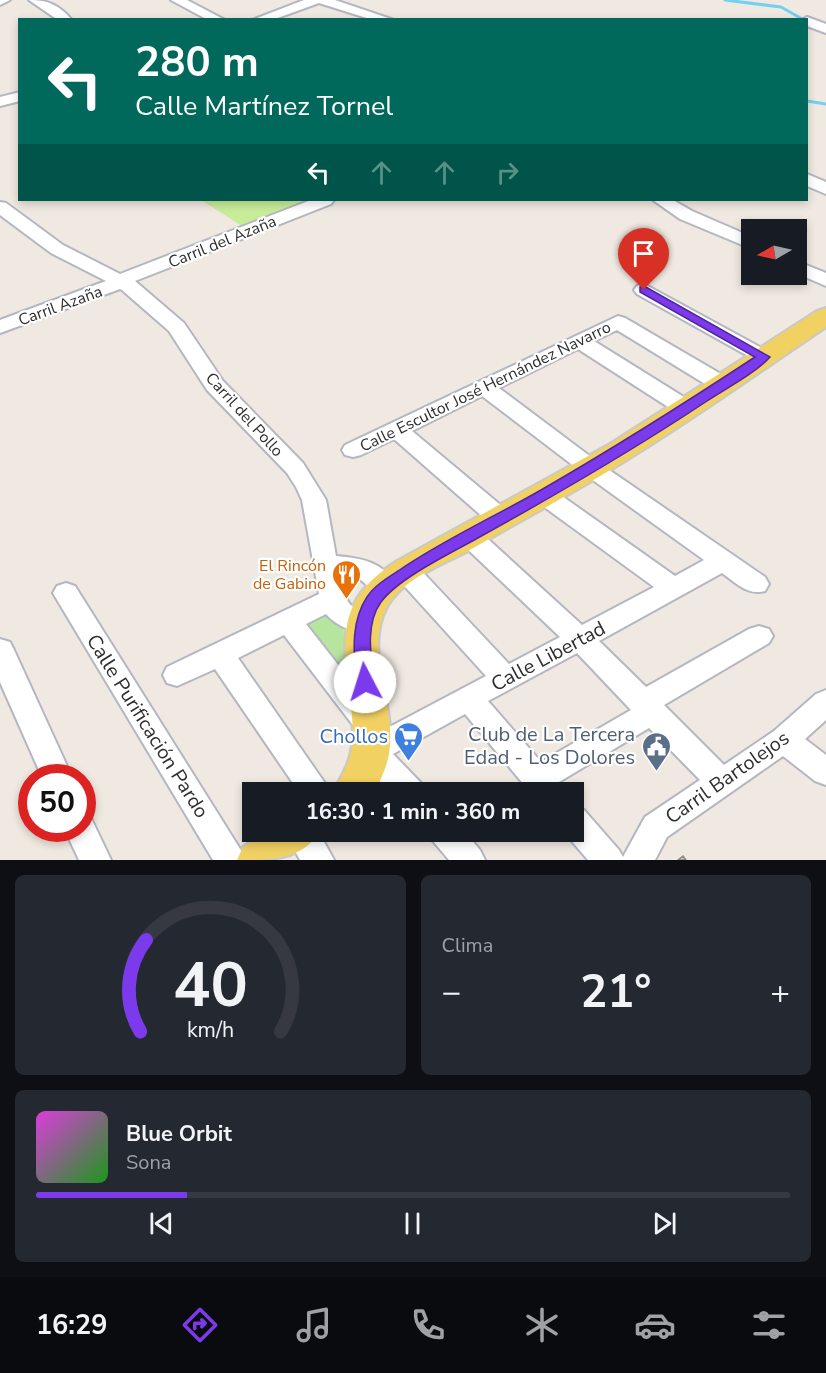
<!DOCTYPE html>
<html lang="es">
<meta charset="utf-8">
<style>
:root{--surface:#171b24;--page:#242831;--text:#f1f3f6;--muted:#9ea1a6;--line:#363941;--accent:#7c3aed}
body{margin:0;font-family:"Nunito Sans",sans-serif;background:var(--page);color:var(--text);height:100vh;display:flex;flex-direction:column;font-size:22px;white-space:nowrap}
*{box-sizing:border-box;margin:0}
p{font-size:20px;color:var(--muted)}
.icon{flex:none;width:33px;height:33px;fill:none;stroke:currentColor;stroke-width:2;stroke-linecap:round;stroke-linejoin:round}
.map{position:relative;height:860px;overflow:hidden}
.panel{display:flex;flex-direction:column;gap:15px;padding:15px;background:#0d0f14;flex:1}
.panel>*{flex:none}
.hud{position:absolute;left:18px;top:18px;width:790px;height:183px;border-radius:0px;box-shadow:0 3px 9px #0003;background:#00695c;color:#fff;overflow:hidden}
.needle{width:39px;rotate:261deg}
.fabs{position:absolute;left:741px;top:219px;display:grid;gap:12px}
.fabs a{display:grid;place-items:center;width:66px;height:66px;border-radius:0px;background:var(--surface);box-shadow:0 3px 9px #0003;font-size:30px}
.speed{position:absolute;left:18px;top:764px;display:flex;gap:12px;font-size:30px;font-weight:700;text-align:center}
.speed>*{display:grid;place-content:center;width:78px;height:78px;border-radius:50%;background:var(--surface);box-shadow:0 3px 9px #0003;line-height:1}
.speed .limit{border:9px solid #d22;background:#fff;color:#111}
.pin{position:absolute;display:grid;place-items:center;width:51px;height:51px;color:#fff;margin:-62px -26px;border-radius:50% 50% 50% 0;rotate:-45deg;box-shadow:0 0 6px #0007}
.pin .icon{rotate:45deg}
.me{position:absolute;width:66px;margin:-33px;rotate:355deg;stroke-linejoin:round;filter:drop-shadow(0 0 4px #0008)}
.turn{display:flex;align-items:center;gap:21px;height:126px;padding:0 18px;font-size:27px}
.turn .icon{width:78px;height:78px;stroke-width:2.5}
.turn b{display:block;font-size:42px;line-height:51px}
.lanes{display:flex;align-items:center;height:57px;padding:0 18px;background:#0003;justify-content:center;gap:30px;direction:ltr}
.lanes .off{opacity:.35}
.big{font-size:45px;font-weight:700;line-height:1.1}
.panel .card{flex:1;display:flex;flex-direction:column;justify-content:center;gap:9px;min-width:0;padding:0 21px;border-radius:9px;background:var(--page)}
.panel .dial{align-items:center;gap:0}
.dial svg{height:156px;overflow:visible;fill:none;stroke:var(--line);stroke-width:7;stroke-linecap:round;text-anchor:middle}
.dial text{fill:var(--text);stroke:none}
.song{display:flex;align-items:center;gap:18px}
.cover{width:72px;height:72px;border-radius:9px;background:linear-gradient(135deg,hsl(300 70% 55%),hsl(120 70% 35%))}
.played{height:6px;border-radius:3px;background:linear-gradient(90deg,var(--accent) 20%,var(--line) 20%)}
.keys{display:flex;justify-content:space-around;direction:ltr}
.heat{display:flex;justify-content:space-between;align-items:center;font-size:33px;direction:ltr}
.panel .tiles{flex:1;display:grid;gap:15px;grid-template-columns:1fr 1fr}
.card:last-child{grid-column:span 2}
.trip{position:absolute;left:242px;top:782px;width:342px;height:60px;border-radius:0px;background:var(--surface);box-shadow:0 3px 9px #0003;font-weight:700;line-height:60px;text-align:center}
.menu{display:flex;height:96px;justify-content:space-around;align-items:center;background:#090b0e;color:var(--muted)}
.menu .icon{width:42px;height:42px}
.menu .selected{color:var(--accent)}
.menu b{font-size:27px;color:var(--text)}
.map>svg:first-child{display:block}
</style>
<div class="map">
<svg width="826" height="860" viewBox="0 0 826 860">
<rect width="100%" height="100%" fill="#efe9e1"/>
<path fill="#b6e59e" d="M322 608 343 623 348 679 295 621Z"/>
<path fill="#c9ec9a" d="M201 200H317L245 228Z"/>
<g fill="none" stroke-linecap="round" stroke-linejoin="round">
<path stroke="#75cff0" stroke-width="3" d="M725 0 781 7 804 20
M807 101 826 104"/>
</g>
<path fill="#cbc7bf" stroke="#8e8b86" stroke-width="1.5" d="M683 856 686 860H678Z"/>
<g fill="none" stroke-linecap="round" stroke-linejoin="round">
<defs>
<path id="minor" d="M0 0H10L0 5Z
M29 0C48 0 59 5 72 20H58Z
M171 0H187L225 20H208Z
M304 0H335L394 20H373L319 3 272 20H252Z
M807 17 826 24V33L807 26V20H802Z
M20 92V101L0 106V97Z
M807 174 826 182V194L807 186Z
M311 200H334L331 204 135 281 184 323 223 381 303 463 326 500 336 556C362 558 384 562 398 587L394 594C372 601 372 585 356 577 352 575 345 575 340 575 348 604 344 606 374 616L377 623 374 630C357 635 337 627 326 614L306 624 379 717 384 725 380 732 486 676 398 579 394 572 398 565 407 563 416 565 509 664 560 637 460 542 457 536 460 530 469 527 478 530 582 625 654 587 536 501 532 495 536 489 544 487 552 489 675 576 704 560 583 473 482 396 412 431 510 513 513 519 510 525 501 527 492 525 394 439 361 455 353 457 345 455 342 450 345 445 618 316 625 318 731 380 734 385 731 390 723 391 715 390 617 330 594 341 695 404 698 409 695 414 687 416 679 414 578 349 499 388 599 463 765 577 769 584 765 591C748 596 736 583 722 573L599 641 646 687 749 629 759 626 769 629 773 636 769 643 664 705 724 765 774 731 816 694 826 690V720L805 739 826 755V785L815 781 783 756 667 837 655 860H588L563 831H573V806L584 810 619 850 623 857 645 817 700 780 649 728 559 782 564 792H530L465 714 393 754 421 783 425 792H390L360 760 356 751 360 742 372 736 359 733 284 635 238 658 331 792H299L215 669 177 686 167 683 163 675 167 667 319 594 302 500 296 487 287 473 207 390 169 331 122 290 120 289 0 333V320L106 281 51 253 0 215V202L6 203 63 245 120 274ZM577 653 631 710 541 762 488 701Z
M653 200H673L692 211 752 237V249L680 219Z
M796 261 826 273V286L796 273Z
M644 284 771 353 774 357 771 361 764 363 757 361 637 294 634 290 637 286Z
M66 583 75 586 247 860H213L53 593 57 586Z
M0 639 10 642 14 650 72 777H42L0 682Z
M82 815 91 818 111 860H79L64 828H82Z
M284 831H318L334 860H300Z
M428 831H464L480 850 485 860H449L433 841Z"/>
<path id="major" d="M826 308V327C752 377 679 429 602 475 558 501 513 525 468 551 442 565 402 579 387 607 364 649 394 701 390 745 389 763 382 777 374 792H333C341 777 350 763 352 746 354 731 352 715 350 700 342 636 337 599 397 561L610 444 817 311Z
M267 831H320C303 860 272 860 237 860L243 847Z"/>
</defs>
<use href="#minor" stroke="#b4b7c1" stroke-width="4"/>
<use href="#major" stroke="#c9c9c9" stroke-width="4"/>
<use href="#minor" fill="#fff" fill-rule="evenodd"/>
<use href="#major" fill="#f2d163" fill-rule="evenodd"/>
</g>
<path fill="#7c3aed" stroke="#51269a" stroke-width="1.5" d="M644 286 770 357C756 373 725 389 707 401 632 451 554 496 476 539 449 554 399 578 381 602 365 624 371 657 374 682L371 686 365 688 359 686 356 682C354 653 350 623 367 597 374 586 387 578 398 571 443 540 494 517 541 490 614 448 685 403 755 357L640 292V287Z"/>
<defs>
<symbol id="restaurant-pin" viewBox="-11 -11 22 30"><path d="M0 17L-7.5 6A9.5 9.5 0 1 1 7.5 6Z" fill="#e8710a" stroke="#fff"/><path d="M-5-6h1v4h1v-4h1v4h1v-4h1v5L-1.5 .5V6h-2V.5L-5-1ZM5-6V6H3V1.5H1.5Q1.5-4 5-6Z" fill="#fff"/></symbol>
<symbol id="supermarket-pin" viewBox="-11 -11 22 30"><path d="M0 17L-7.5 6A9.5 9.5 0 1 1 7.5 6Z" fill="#3f7fe0" stroke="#fff"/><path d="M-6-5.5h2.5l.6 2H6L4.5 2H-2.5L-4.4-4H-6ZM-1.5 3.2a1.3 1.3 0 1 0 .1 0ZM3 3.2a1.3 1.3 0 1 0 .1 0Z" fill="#fff"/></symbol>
<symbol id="civic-pin" viewBox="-11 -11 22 30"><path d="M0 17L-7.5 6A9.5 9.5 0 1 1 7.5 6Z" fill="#5c6f8a" stroke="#fff"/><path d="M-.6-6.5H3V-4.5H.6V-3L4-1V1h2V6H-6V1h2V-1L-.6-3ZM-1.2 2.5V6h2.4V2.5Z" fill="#fff"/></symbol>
</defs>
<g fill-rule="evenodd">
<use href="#restaurant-pin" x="330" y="558" width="33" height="45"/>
<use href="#supermarket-pin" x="392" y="720" width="33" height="45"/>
<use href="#civic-pin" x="640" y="730" width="33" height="45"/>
</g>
<g text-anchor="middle" stroke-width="4.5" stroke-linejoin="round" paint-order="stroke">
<g font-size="16" fill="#2e2e2e" stroke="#fff">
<text transform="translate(222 241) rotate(-22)" y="6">Carril del Azaña</text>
<text transform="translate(60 305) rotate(-20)" y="6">Carril Azaña</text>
<text transform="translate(485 386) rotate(-26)" y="6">Calle Escultor José Hernández Navarro</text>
<text transform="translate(245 414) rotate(48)" y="6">Carril del Pollo</text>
</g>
<g font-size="16" fill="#c56008" stroke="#fff" text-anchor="end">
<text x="326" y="571">El Rincón<tspan x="326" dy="18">de Gabino</tspan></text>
</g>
<g font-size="20" fill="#2e2e2e" stroke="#fff">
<text transform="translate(548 656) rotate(-28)" y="7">Calle Libertad</text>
<text transform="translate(148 726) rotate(58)" y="7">Calle Purificación Pardo</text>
<text transform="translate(727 777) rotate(-35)" y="7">Carril Bartolejos</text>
</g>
<g font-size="20" fill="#4e5e75" stroke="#fff" text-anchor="end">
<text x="635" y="741">Club de La Tercera<tspan x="635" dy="23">Edad - Los Dolores</tspan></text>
</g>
<g font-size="20" fill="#366cbe" stroke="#fff" text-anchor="end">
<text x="388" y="743">Chollos</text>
</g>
</g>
</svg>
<div class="fabs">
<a><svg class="needle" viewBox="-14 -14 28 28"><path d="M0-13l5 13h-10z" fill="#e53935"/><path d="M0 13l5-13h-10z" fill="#9ea1a6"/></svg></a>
</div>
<div class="speed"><div class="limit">50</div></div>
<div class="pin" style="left:644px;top:290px;background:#d93025"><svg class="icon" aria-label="arrive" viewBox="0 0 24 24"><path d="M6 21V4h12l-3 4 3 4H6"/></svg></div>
<svg class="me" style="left:365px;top:682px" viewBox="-20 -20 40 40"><circle r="19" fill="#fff"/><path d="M0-13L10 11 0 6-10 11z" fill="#7c3aed"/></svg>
<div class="trip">16:30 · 1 min · 360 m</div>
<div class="hud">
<div class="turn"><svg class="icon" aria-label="left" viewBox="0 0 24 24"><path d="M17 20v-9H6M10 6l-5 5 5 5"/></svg><div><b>280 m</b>Calle Martínez Tornel</div></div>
<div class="lanes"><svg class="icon" aria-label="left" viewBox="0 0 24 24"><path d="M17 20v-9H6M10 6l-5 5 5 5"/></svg><svg class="icon off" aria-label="ahead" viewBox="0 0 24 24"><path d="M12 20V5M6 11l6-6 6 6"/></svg><svg class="icon off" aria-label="ahead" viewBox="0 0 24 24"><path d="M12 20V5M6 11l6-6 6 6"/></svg><svg class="icon off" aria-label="right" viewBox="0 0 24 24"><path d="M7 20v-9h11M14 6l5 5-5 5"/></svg></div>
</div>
</div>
<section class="panel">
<div class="tiles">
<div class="card dial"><svg viewBox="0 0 100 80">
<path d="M14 69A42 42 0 1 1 86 69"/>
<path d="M14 69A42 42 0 0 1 17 22" stroke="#7c3aed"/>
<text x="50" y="56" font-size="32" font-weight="700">40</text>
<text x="50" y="72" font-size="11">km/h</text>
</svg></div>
<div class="card"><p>Clima</p>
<div class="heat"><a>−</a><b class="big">21°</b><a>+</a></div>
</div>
<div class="card">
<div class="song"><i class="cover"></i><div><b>Blue Orbit</b><p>Sona</p></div></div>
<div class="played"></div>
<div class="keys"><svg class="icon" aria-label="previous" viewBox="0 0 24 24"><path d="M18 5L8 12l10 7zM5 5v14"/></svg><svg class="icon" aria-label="pause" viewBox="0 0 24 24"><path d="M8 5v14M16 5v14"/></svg><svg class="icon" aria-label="next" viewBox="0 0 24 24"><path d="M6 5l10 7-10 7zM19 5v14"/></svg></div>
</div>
</div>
</section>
<nav class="menu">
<b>16:29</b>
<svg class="icon selected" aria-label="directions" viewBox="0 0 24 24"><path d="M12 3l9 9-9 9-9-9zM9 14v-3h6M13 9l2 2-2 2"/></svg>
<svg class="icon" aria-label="music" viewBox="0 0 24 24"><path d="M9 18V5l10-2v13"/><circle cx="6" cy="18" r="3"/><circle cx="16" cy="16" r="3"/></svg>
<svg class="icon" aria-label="phone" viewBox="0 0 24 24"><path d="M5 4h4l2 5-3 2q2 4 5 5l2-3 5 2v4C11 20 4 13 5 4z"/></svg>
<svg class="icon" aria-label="climate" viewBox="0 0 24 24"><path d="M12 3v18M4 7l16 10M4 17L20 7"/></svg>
<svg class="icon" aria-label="car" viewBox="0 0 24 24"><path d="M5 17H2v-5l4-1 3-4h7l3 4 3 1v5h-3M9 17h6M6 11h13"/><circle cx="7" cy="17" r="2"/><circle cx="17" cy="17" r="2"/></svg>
<svg class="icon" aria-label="filters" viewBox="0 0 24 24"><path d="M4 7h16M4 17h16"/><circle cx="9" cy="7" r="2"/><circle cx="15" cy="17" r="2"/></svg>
</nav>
